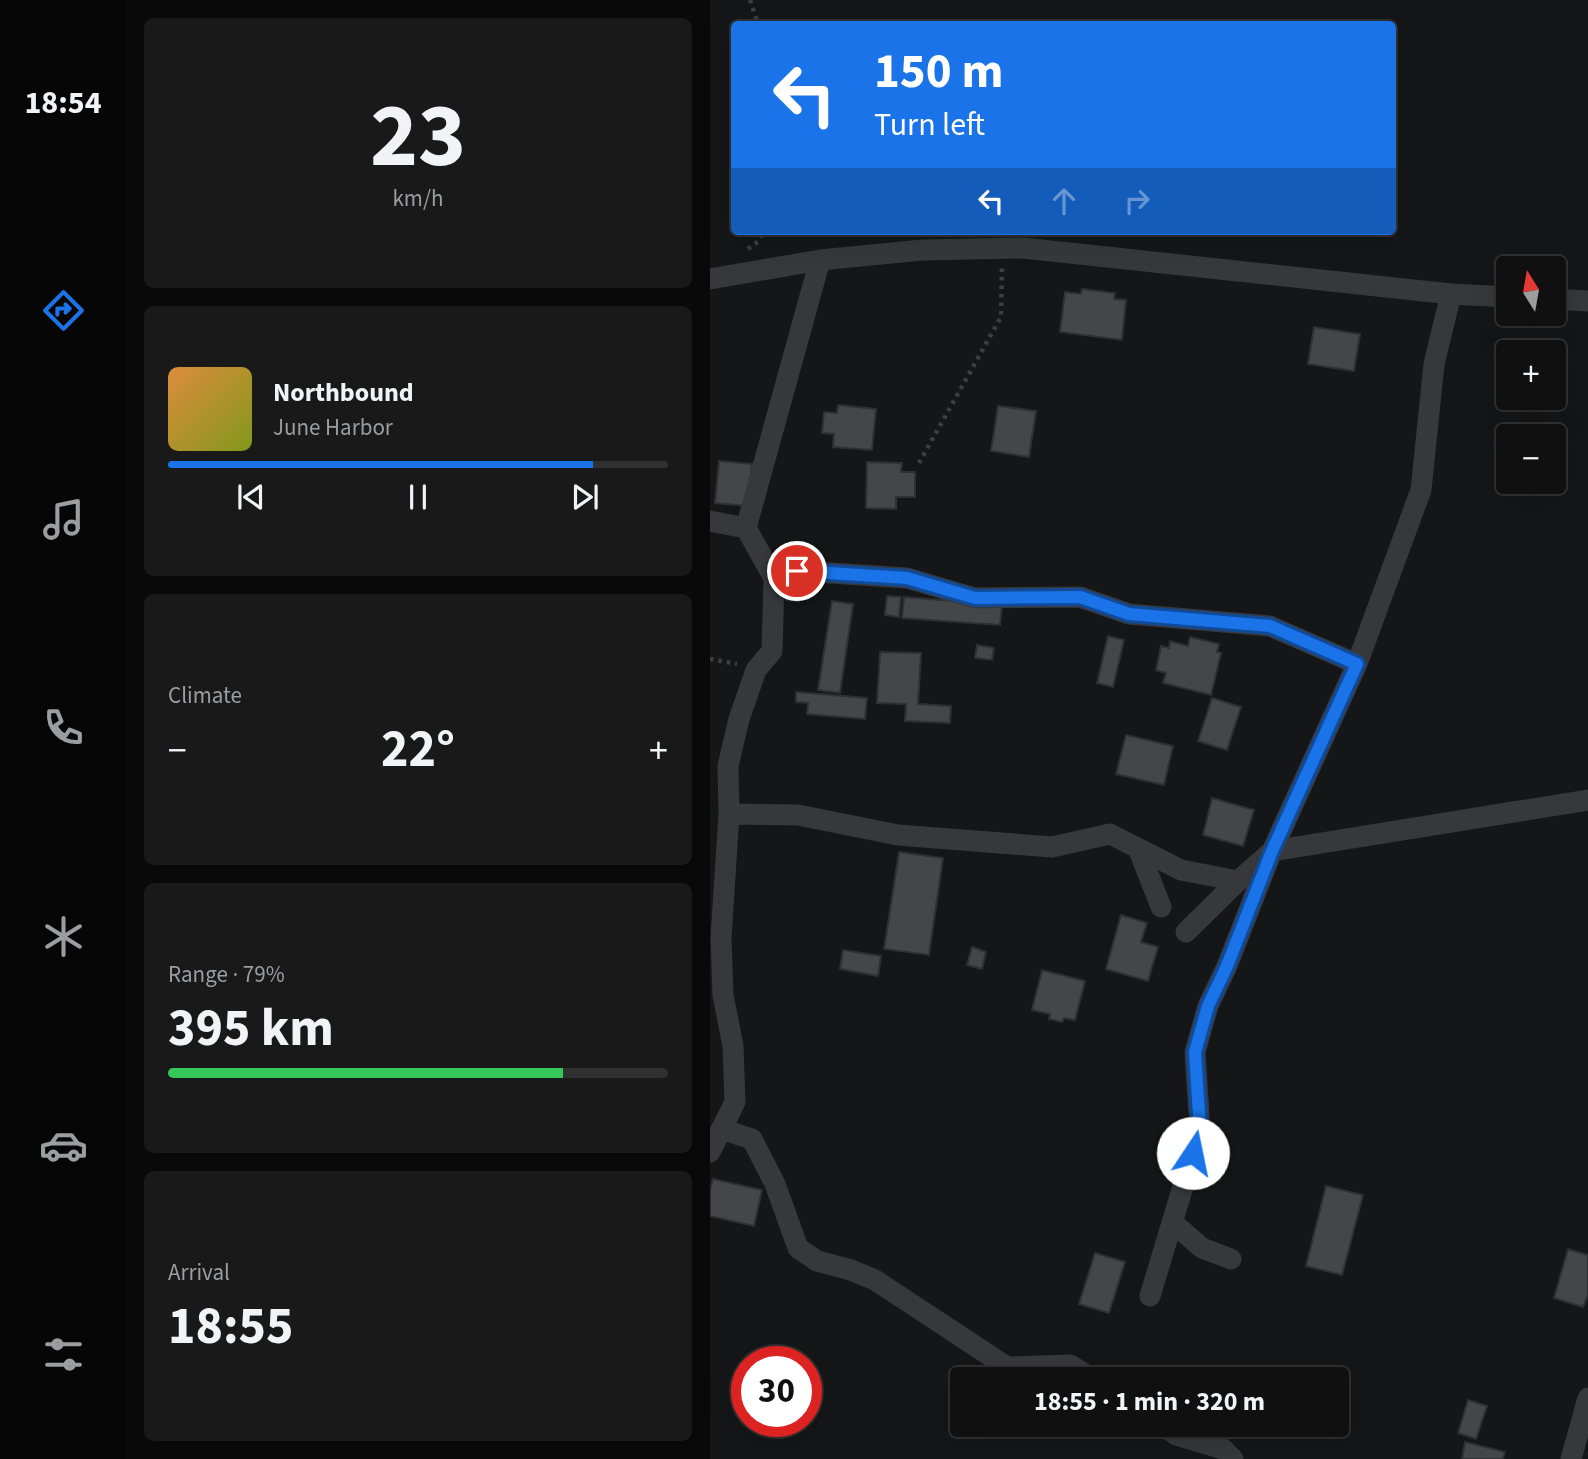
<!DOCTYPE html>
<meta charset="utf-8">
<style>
:root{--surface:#101011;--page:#19191a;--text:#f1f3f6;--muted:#9c9d9f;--line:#303031;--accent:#1a73e8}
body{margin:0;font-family:"Source Sans 3",sans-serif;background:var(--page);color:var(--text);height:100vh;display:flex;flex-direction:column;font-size:26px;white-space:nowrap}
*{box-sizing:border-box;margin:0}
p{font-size:23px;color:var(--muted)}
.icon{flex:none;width:38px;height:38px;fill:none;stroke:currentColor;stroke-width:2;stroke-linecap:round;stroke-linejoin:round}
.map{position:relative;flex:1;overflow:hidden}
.side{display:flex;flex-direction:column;gap:18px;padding:18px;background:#090909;width:584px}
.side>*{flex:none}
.hud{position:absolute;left:21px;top:21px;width:665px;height:214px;border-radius:7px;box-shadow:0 7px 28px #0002,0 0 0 2px var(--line);background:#1a73e8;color:#fff;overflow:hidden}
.needle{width:46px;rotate:349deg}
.buttons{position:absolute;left:786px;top:256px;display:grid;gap:14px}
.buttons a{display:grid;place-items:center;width:70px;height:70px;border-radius:7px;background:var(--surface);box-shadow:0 7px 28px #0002,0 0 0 2px var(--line);font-size:35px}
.speed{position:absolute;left:21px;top:1346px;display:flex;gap:14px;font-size:35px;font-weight:700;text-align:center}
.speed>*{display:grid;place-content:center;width:91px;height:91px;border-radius:50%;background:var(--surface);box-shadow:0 7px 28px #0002,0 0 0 2px var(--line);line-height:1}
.speed .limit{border:10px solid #d22;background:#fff;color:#111}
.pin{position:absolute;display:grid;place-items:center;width:60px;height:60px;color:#fff;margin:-30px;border:4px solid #fff;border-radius:50%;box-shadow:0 2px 7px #0007}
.me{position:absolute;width:77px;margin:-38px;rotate:11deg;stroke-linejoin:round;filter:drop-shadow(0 0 5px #0008)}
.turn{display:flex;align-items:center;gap:24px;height:147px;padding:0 28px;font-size:32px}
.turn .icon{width:91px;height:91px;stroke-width:2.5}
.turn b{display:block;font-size:49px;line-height:60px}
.lanes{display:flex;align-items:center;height:66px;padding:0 28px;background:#0003;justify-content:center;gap:35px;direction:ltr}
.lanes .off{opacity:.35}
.big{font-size:52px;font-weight:700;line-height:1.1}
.side .tile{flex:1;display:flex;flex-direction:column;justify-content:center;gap:10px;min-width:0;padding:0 24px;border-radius:10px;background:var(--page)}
.side .dial{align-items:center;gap:0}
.dial b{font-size:91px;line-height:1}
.song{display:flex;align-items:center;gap:21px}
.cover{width:84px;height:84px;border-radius:10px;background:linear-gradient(135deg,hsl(30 70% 55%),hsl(70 70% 35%))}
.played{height:7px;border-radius:4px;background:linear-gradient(90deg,var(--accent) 85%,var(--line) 85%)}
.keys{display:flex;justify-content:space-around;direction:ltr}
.heat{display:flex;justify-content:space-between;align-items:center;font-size:38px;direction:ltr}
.charge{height:10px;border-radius:5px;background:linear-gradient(90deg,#34c759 79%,var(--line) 0)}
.trip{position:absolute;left:240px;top:1367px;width:399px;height:70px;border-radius:7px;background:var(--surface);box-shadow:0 7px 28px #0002,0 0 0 2px var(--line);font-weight:700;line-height:70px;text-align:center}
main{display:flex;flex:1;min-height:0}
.tabs{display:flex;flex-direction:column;width:126px;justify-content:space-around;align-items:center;background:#060607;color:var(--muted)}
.tabs .icon{width:49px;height:49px}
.tabs .on{color:var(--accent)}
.tabs b{font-size:32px;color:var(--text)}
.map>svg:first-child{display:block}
</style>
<main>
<nav class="tabs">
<b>18:54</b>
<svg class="icon on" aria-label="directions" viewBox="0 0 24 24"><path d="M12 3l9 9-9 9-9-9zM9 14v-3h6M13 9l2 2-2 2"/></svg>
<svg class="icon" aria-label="music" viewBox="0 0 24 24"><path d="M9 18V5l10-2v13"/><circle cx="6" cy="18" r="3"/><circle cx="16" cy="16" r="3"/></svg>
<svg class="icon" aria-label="phone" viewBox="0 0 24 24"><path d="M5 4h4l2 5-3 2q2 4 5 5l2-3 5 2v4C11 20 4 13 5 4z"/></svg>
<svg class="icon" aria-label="climate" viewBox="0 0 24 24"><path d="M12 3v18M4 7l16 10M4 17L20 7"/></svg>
<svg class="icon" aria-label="car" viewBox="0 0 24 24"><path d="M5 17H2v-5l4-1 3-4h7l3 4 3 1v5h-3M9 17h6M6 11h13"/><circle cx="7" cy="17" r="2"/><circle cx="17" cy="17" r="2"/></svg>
<svg class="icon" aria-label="filters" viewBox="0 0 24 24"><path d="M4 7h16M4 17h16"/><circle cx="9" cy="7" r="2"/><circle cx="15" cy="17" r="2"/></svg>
</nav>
<section class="side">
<div class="tile dial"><b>23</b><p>km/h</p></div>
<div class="tile">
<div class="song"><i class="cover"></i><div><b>Northbound</b><p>June Harbor</p></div></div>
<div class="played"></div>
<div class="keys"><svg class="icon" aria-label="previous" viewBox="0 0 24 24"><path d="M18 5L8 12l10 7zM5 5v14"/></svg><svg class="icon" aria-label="pause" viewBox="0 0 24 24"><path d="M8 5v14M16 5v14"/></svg><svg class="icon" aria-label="next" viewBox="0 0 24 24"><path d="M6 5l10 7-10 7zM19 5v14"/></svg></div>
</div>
<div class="tile"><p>Climate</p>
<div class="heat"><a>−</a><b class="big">22°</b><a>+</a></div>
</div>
<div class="tile"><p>Range · 79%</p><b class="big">395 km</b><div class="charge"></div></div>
<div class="tile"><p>Arrival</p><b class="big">18:55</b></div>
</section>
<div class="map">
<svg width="878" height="1459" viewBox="0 0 878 1459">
<rect width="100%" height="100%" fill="#151617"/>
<path fill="#44464a" stroke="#2f3033" stroke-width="2" d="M372 289 405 293 404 299 416 300 412 340 350 332 355 292 371 294Z
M604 327 650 334 644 371 598 364Z
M128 405 166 409 162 450 123 447 124 434 112 433 114 412 127 413Z
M288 406 326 411 319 457 281 451Z
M9 461 42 464 38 506 5 503Z
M157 462 192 463 191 472H205V497H186V509L156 508Z
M78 584 91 586 89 602 76 600Z
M177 596 191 597 189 617 175 615Z
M194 597 292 605 290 625 192 618Z
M122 601 143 604 130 693 108 690Z
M398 636 414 640 403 687 387 683Z
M480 637 509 644 507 652 511 653 501 695 453 683 456 673 446 670 451 646 459 648 460 641 478 646Z
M267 645 284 648 282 660 265 658Z
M170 652 211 653 208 704 241 706 240 723 195 721 196 704 167 703Z
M86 692 157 698 155 719 97 714 98 703 86 702Z
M502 698 531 707 517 750 488 741Z
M416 735 463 746 454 785 406 774Z
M502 798 544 810 533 846 493 835Z
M189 852 233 858 219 955 174 949Z
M411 915 437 923 431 942 448 947 438 981 396 969Z
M262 947 276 952 272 969 257 965Z
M133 950 171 956 168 976 130 969Z
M332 970 375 981 365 1020 354 1018 352 1022 339 1019 340 1014 322 1010Z
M3 1179 52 1190 44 1226 0 1216V1190Z
M616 1186 653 1195 632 1275 596 1266Z
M858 1249 878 1255V1295L873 1307 844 1298Z
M385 1253 415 1262 399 1313 369 1304Z
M758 1400 777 1406 766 1439 748 1433Z
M755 1442 795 1452 793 1459H752Z"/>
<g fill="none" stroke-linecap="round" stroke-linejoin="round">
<path stroke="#3d4043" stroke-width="4.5" stroke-dasharray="3.5 5" stroke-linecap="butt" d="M40 0 48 24
M38 249 49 241 53 231
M209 463 291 317 292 267
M0 659 27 664"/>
<path stroke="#37383c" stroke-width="21" d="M0 279 110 260 212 250 313 248 741 294 798 297
M844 299 878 301
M0 521 36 528 64 578 62 651 46 670 29 719 18 766 19 814 11 938 13 995 23 1046 25 1102 0 1152
M36 528 110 260
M59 569 197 578 265 598 370 597 419 614 560 626 647 664
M19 814 88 815 188 835 342 847 400 834 471 870 528 881 562 851 878 800
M428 848 451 907
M476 932 528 881
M11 1129 42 1139 65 1184 88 1248 107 1261 141 1270 165 1280 297 1367 360 1365 383 1379
M462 1222 492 1248 521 1259
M440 1296 490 1130 485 1052 498 1006 517 966 562 851 647 664 711 490 724 364 741 294
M452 1424 466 1435 513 1449 523 1459
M861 1459 878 1398"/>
</g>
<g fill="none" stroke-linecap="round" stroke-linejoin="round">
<defs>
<path id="route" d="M87 571 197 578 265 598 370 597 419 614 560 626 647 664 562 851 517 966 498 1006 485 1052 490 1130 483 1153"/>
</defs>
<use href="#route" stroke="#114b97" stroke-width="18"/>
<use href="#route" stroke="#1a73e8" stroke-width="12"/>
</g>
</svg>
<div class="buttons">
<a><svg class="needle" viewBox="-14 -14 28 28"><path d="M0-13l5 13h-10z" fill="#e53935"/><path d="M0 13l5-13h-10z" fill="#9c9d9f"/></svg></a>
<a>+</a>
<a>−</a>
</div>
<div class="speed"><div class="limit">30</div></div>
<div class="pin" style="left:87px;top:571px;background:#d93025"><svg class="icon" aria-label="arrive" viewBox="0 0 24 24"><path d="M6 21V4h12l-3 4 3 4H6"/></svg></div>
<svg class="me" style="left:483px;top:1153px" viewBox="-20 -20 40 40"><circle r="19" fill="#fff"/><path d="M0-13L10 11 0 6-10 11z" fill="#1a73e8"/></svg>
<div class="trip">18:55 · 1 min · 320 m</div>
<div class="hud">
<div class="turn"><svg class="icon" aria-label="left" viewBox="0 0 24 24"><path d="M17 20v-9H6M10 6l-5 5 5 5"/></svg><div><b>150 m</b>Turn left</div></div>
<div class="lanes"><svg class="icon" aria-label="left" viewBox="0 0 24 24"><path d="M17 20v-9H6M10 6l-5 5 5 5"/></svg><svg class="icon off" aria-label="ahead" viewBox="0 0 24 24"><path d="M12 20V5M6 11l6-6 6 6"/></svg><svg class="icon off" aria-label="right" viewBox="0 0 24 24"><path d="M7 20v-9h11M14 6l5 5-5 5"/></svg></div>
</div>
</div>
</main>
